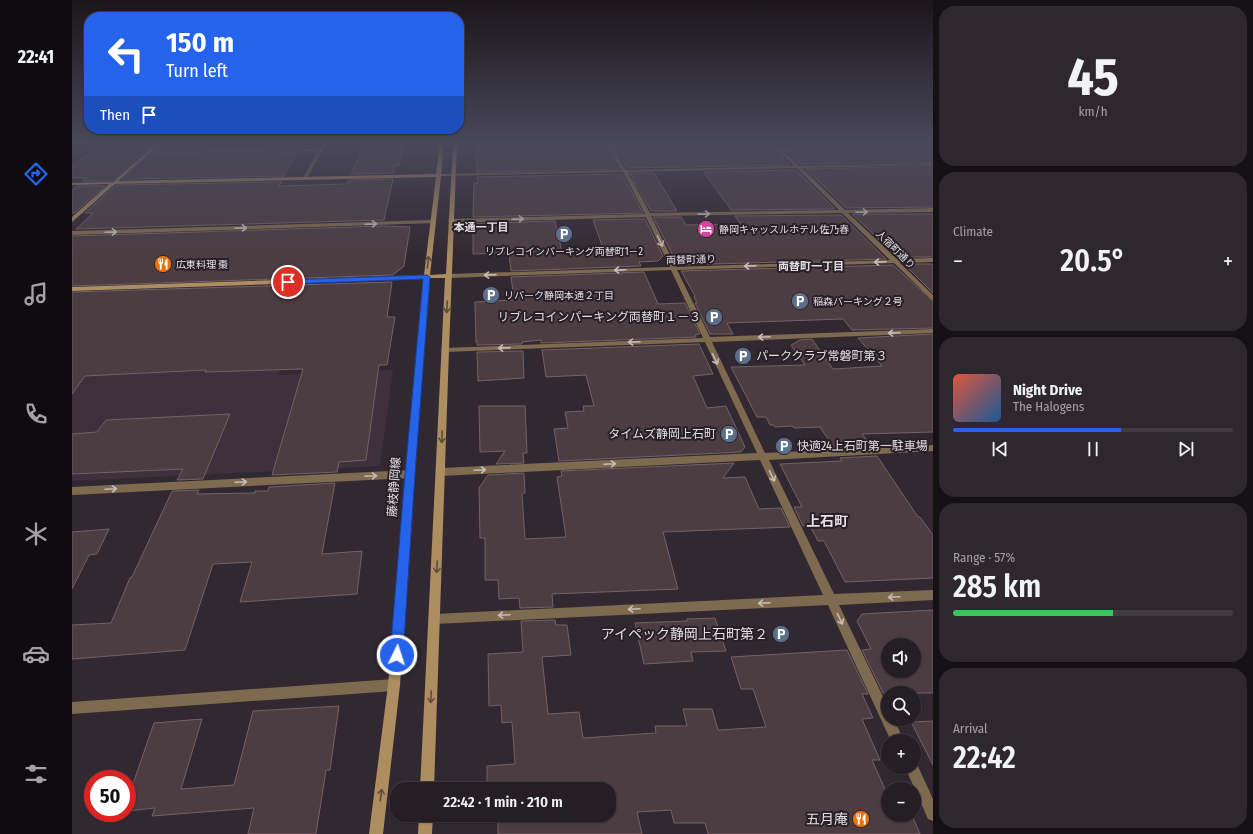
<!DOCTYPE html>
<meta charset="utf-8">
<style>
:root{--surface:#261e25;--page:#2e272d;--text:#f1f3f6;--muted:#a4a2a7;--line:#423c42;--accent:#2563eb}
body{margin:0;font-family:"Fira Sans Condensed","Noto Sans JP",sans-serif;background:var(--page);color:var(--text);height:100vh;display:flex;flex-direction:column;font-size:15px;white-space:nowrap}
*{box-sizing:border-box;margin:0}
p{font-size:13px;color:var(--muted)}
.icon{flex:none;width:22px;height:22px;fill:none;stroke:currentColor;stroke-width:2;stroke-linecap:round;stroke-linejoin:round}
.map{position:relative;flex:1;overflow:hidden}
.panel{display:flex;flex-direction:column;gap:6px;padding:6px;background:#151014;width:320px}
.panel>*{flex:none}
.top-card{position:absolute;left:12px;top:12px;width:380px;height:122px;border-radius:16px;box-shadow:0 1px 3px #0004,0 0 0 1px var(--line);background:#2563eb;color:#fff;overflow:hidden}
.controls{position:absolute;left:809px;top:638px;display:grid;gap:8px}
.controls a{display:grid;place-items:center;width:40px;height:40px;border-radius:50%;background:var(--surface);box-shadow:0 1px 3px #0004,0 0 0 1px var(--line);font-size:20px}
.speed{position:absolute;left:12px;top:770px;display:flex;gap:8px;font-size:20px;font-weight:700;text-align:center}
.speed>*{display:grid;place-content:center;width:52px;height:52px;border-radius:50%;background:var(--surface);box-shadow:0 1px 3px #0004,0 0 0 1px var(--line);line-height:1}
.speed .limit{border:6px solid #d22;background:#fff;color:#111}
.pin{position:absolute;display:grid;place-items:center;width:34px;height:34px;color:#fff;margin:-17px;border:2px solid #fff;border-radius:50%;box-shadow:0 1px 4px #0007}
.me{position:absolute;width:44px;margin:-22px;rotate:4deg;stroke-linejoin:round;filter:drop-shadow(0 0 3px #0008)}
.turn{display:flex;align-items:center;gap:14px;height:84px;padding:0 16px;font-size:18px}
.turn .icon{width:52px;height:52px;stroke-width:2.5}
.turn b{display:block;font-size:28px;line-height:34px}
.then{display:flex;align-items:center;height:38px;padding:0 16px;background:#0003;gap:8px;font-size:15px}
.big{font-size:30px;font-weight:600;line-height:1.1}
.panel .tile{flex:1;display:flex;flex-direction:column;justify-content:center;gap:6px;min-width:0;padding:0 14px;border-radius:16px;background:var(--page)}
.panel .dial{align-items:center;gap:0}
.dial b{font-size:52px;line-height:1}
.song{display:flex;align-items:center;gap:12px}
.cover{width:48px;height:48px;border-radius:6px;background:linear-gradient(135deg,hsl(10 70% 55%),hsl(210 70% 35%))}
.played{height:4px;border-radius:2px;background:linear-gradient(90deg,var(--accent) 60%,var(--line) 60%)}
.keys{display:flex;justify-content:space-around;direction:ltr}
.heat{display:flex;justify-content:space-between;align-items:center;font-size:22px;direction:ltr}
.charge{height:6px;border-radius:3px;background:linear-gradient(90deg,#34c759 57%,var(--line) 0)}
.trip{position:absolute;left:318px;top:782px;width:226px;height:40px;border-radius:16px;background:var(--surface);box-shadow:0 1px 3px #0004,0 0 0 1px var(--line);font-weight:600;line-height:40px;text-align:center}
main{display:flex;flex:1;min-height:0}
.dock{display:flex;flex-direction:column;width:72px;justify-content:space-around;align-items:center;background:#0f0c0f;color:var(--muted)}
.dock .icon{width:28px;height:28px}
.dock .active{color:var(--accent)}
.dock b{font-size:18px;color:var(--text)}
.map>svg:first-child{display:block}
</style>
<main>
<nav class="dock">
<b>22:41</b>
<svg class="icon active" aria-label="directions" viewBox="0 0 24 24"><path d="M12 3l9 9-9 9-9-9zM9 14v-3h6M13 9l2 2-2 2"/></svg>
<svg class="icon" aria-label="music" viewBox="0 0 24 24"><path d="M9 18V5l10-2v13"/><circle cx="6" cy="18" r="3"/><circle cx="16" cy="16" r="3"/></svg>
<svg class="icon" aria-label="phone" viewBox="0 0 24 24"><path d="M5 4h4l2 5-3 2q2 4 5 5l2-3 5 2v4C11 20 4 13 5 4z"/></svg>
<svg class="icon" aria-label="climate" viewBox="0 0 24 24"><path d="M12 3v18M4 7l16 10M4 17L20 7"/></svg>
<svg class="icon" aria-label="car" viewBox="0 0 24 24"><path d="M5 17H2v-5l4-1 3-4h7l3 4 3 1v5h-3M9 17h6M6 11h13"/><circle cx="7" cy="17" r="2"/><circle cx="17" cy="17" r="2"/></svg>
<svg class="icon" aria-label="filters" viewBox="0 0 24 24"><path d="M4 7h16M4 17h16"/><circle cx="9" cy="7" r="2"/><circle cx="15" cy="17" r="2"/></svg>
</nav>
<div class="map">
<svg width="861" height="834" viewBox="0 0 861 834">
<rect width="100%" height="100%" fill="#322831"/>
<path fill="#3f303e" d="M215 348 206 375 321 370 308 466 0 481V368Z"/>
<path fill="#4c3d42" stroke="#736267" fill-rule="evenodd" d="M95 143H229L227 148 84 149Z
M292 143H332L327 166H323L322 173 279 174Z
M404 143H529L532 148H535L546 169 405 172Z
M571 143H686L693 149H703L718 165 555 168 542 148 574 147Z
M734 143H845L861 153V162L728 164 711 149H742Z
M79 146 40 181H11L15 178H0V165L28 147Z
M224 153 212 176 50 179 78 154Z
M861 166V207L774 208 734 169Z
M724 170 763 209 659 210 632 172Z
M558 173H582L605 211H579Z
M550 174 571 213 401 217 402 183H406L405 177Z
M321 179 312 220 4 229 21 213H13L44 185 209 182 207 186 275 184 277 180Z
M5 186H33L2 213H0V191Z
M780 214H861V257H826Z
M769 215 814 259 606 265 581 217H609L614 225 669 224 663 216Z
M573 219 591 256 586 261 567 262 569 266 439 271 437 253 401 254V224L483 221 490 252 532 251 521 220Z
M311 226 338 227 332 266 321 275 0 286V236Z
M832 264H861V293Z
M821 265 861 301V328L780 330 771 319 655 323 661 334H638L623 303H625L622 297 623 296 609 271Z
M572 272 586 304 613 303 628 334 623 335 624 337 469 343V340L450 342V344L405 345V341L404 342 403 302 442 300 439 277Z
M320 282 315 317H323L315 365H307L294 460 267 462 265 472 200 475 231 369 133 372 134 370 13 376 0 394V292Z
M861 334V432L790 434 799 446 762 448 748 427 722 428 720 426 703 427 701 425H698L694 417H685L659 367 733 365 719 345 728 340 740 339 761 369 810 366 786 338Z
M627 344 641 374 621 376 635 408 654 406 673 447 669 452 487 461 482 429 496 428 493 412 512 411 511 406H522L514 375 474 377 470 350Z
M451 351 452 378 406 381 405 352Z
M407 406H453L455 453H451L452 463 424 464 433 451 408 452Z
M158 414 131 479 105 480 111 469 0 474V434L25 432 34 420Z
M805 456 846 517H848L861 535V578L773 582 752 541H746L738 526H731L722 507H730L708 464 770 461 768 458Z
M662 463 651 478 673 477 687 509 709 508 718 527 591 532 606 589 480 594 481 607 448 608 447 598 427 599 426 580H413V538H408L407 488 416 475 452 473 453 493 450 494 453 539 494 537 485 477 490 476 489 471Z
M263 483 250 554 290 551 285 594 168 602 180 562 141 564 113 650 0 659V625L39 623 58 578 60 577 100 491 127 490 125 494 183 493V491H196L197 487Z
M37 529 25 554 17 555 0 589V532Z
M861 610V693H811L790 650 799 649 785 621 790 614ZM816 645H842V671H816Z
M643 618 654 651 619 652 621 661 572 664 563 623 615 621V619Z
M483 620 484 625H495L499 655 470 657 476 714 507 712 511 738 584 733 583 726H615L611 709H640L646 730 694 727 681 689H669L659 657 775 650 796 694H790L801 718 790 719 808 760H800L816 796V815H840L848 834H636L633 823H602L599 810 565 812 570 834H426V815H537V789H415V766L443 764 440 722 430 723 429 705 417 706 416 654 451 652 449 621Z
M267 706 258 770H254L244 834H176L182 808 80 816 83 808 55 811V801L82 723 130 719 109 789 162 785 181 711Z
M861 721V765L839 722Z"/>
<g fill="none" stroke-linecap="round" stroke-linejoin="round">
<path fill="#7e6b4f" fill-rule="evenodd" d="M0 143H18L16 144H0Z
M251 143H255L235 178 233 179 231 178 246 151 75 153 73 152 75 151 248 149Z
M534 143H538L550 165 554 170 722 166 699 143H703L727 166 861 163V165L730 168 773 210 861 208V212L776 213 825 259 861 258V262L828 263 861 295V300L859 299 822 263 605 270 638 337 861 329V333L640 342 693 453 861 445V451L697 460 762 594 861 590V600L767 605 816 707V719H822L832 741H819L756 605 363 624 359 623 358 619 359 615 363 614 751 595 688 460 369 476 366 475 365 472 366 469 369 468 685 453 633 342 373 352 369 350 373 348 631 338 599 270 377 278 374 276 377 274 598 267 574 217 379 223 376 221 379 219 573 214 551 172 373 176 371 175 373 174 549 170ZM725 168 767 210 578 213 556 172ZM770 213 818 260 604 267 579 216Z
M360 220 362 221V223L0 235V231Z
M338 470 341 471 342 474 341 477 338 478 0 495V487Z
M322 679 326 681 328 685 326 689 322 691 0 714V702Z
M842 762H844L861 799V821L856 819 833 767H842Z"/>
<path fill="#ac8e61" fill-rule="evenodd" d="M85 143H89L46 181 364 174 368 143H372L369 174 375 175 369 176 358 275 374 274 381 143H385L377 350 362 789H348L373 278H358L342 474 328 685 311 834H297L316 685 334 474 352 279 0 291V287L352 275 364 177 43 184 0 222V217L37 184 0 185V183L41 182Z
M857 143H861V145Z
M347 815H361L360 834H346Z"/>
</g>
<defs><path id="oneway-shaft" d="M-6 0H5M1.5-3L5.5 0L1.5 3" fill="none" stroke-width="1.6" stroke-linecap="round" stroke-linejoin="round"/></defs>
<g stroke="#c6bcb8">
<use href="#oneway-shaft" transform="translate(790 212) rotate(-2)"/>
<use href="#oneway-shaft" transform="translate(632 214) rotate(-1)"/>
<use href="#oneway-shaft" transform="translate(446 219) rotate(-2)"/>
<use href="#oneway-shaft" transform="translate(299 224) rotate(-2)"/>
<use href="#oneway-shaft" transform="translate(169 228) rotate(-2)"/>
<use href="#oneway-shaft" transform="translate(39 232) rotate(-2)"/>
<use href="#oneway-shaft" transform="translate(588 241) rotate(64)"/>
<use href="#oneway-shaft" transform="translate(808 262) rotate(178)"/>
<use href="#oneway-shaft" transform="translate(678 266) rotate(178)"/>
<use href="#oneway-shaft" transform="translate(548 270) rotate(178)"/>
<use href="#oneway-shaft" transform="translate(418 275) rotate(178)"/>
<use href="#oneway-shaft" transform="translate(822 333) rotate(178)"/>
<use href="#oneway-shaft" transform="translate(692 337) rotate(178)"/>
<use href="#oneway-shaft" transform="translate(562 342) rotate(178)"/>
<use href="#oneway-shaft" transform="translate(432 348) rotate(178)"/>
<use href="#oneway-shaft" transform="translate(643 359) rotate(64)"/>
<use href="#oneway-shaft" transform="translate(538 464) rotate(-3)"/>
<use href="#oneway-shaft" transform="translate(408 470) rotate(-3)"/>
<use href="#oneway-shaft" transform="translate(299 476) rotate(-3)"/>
<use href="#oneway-shaft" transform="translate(700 476) rotate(65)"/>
<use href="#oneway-shaft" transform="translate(169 482) rotate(-3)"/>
<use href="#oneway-shaft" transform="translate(39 489) rotate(-3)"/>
<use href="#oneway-shaft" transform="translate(822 597) rotate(177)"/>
<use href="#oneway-shaft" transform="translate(692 603) rotate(177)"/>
<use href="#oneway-shaft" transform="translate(562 609) rotate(177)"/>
<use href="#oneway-shaft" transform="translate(432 615) rotate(177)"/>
<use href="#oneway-shaft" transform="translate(768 619) rotate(64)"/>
</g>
<g stroke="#5d4b3e">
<use href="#oneway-shaft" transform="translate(356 262) rotate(-84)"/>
<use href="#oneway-shaft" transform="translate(375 307) rotate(93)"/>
<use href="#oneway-shaft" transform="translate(370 437) rotate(92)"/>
<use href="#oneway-shaft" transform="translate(365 567) rotate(93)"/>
<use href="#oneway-shaft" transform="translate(359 697) rotate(93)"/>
<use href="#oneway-shaft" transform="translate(309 795) rotate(-83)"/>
</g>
<linearGradient id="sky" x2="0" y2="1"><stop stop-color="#1c161b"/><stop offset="0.55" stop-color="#49485a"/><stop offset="1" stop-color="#49485a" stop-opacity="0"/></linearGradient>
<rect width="861" height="259" fill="url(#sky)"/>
<path fill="#2563eb" stroke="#184099" d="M355 275 358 277 343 474 331 655 329 659 325 661 320 659 318 655 333 474 351 279 216 284 213 282 216 280Z"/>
<defs>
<symbol id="hotel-disc" viewBox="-11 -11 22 22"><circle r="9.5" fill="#d1479c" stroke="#281f27"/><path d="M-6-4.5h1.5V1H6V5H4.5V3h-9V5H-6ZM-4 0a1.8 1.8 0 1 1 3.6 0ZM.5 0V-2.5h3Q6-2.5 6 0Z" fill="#fff"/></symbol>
<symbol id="parking-disc" viewBox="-11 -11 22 22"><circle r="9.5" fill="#5c6f8a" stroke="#281f27"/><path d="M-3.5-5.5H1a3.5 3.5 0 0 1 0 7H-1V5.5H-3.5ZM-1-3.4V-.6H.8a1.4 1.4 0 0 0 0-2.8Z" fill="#fff"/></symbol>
<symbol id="restaurant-disc" viewBox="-11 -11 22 22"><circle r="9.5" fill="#e8710a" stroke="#281f27"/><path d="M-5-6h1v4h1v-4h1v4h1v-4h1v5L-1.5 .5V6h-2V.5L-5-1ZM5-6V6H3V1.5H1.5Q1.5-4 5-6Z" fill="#fff"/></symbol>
</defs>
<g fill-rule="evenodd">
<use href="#hotel-disc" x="624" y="219" width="20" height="20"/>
<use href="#parking-disc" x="482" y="224" width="20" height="20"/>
<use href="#restaurant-disc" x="81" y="254" width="20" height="20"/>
<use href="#parking-disc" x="409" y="285" width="20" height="20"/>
<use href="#parking-disc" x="718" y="291" width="20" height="20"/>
<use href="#parking-disc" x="632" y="307" width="20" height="20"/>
<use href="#parking-disc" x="661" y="346" width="20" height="20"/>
<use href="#parking-disc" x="647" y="424" width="20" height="20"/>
<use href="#parking-disc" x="702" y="436" width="20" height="20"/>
<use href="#parking-disc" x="699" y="624" width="20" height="20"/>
<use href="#restaurant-disc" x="779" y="809" width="20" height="20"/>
</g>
<g text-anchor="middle" stroke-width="4" stroke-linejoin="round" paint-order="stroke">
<g font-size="10" fill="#e5dfe5" stroke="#281f27" text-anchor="start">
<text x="647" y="233">静岡キャッスルホテル佐乃春</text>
<text x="492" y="255" text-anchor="middle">リブレコインパーキング両替町1－2</text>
<text x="104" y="268">広東料理 棗</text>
<text x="432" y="299">リパーク静岡本通２丁目</text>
<text x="741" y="305">稲森パーキング２号</text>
</g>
<g font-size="10" fill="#e5dfe5" stroke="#281f27">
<text transform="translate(824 249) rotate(45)" y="4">人宿町通り</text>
<text transform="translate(619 259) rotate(-2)" y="4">両替町通り</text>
</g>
<g font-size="11" font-weight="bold" fill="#e5dfe5" stroke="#281f27">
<text x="409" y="231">本通一丁目</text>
<text x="739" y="270">両替町一丁目</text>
</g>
<g font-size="12" fill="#e5dfe5" stroke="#281f27" text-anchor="end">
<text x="629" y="321">リブレコインパーキング両替町１－３</text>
<text x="684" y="360" text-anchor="start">パーククラブ常磐町第３</text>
<text x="644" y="438">タイムズ静岡上石町</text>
<text x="725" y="450" text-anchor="start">快適24上石町第一駐車場</text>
</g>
<g font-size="12" fill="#e5dfe5" stroke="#281f27">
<text transform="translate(322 487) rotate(-86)" y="4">藤枝静岡線</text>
</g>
<g font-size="14" font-weight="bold" fill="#e5dfe5" stroke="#281f27">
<text x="755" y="526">上石町</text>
</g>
<g font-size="14" fill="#e5dfe5" stroke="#281f27" text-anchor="end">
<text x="696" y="639">アイペック静岡上石町第２</text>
<text x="776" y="824">五月庵</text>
</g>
</g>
</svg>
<div class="controls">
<a><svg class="icon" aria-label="sound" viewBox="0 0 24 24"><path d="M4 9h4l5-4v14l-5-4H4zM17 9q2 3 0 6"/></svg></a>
<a><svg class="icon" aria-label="search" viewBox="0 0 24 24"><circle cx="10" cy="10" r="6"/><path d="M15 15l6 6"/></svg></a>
<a>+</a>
<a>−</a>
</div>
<div class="speed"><div class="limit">50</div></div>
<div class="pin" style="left:216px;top:282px;background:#d93025"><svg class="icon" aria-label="arrive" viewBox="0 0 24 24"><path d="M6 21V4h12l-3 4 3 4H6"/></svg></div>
<svg class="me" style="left:325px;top:655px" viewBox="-20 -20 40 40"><circle r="17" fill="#2563eb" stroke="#fff" stroke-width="3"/><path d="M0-11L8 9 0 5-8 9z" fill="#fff"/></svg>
<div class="trip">22:42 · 1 min · 210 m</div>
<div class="top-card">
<div class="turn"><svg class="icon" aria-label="left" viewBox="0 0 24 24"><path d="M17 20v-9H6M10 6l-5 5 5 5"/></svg><div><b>150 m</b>Turn left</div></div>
<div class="then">Then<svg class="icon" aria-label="arrive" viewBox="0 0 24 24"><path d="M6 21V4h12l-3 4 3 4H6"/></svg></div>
</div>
</div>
<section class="panel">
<div class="tile dial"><b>45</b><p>km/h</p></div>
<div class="tile"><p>Climate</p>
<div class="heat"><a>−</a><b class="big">20.5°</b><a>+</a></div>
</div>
<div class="tile">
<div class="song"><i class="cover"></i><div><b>Night Drive</b><p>The Halogens</p></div></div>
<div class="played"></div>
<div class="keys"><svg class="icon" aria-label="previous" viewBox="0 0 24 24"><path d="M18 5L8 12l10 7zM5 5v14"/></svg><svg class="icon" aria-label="pause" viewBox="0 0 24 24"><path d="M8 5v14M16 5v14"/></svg><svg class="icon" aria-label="next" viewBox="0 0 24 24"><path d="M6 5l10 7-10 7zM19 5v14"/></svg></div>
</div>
<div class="tile"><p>Range · 57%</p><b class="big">285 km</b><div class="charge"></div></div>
<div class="tile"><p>Arrival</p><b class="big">22:42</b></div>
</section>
</main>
